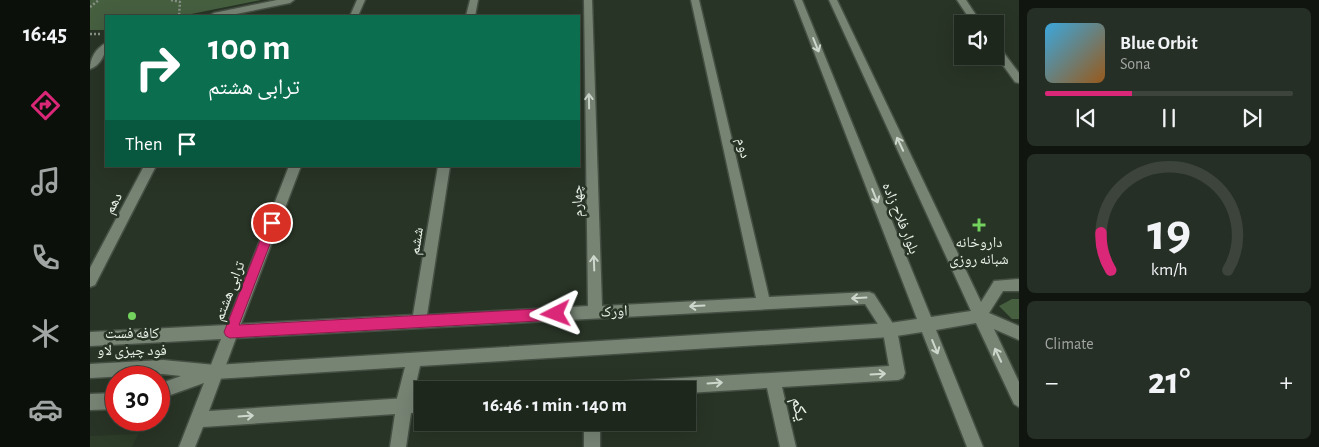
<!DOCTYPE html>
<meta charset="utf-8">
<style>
:root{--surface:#1e271c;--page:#262f25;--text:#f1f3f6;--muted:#a1a5a3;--line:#3c443b;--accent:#db2777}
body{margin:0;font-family:"Alegreya Sans","Noto Naskh Arabic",sans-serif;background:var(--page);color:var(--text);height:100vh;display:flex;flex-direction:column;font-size:19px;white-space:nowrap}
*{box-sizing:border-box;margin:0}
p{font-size:16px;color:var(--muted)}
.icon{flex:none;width:28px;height:28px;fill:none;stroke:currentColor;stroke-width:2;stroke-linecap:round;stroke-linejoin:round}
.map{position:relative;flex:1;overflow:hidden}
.details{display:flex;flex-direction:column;gap:8px;padding:8px;background:#10150f;width:300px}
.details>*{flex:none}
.banner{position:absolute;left:15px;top:15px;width:475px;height:152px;border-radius:0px;box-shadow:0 5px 20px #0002,0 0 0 1px var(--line);background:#0b6e4f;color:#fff;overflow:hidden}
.controls{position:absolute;left:864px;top:15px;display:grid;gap:10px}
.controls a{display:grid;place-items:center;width:50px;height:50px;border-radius:0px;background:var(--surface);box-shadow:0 5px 20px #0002,0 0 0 1px var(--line);font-size:25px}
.speed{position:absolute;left:15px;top:366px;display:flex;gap:10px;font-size:25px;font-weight:700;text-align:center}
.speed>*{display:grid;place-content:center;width:65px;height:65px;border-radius:50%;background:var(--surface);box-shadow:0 5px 20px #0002,0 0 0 1px var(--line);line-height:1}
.speed .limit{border:8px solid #d22;background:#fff;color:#111}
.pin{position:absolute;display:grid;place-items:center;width:42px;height:42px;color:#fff;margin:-21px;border:2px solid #fff;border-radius:50%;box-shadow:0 1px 5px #0007}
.me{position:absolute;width:55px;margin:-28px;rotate:267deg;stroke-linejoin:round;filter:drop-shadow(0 0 4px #0008)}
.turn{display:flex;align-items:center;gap:18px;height:105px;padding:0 20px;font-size:22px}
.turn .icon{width:65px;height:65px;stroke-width:2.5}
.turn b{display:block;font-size:35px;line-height:42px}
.then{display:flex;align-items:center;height:48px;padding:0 20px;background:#0003;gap:10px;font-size:19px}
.big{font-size:38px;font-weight:700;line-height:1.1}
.details .card{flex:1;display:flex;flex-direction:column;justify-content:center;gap:8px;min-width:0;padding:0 18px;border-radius:8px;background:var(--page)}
.details .dial{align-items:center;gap:0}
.dial svg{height:130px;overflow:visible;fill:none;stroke:var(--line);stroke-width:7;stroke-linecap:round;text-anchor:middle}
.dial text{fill:var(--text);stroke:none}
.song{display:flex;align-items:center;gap:15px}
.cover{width:60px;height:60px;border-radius:8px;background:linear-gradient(135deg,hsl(200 70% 55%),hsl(30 70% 35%))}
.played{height:5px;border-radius:2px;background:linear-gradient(90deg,var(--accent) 35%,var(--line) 35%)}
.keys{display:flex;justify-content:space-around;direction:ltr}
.heat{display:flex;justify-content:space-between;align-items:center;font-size:28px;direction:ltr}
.trip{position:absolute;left:324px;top:381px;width:282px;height:50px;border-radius:0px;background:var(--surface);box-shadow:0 5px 20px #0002,0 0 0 1px var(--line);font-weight:700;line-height:50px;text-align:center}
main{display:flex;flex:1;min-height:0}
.tabs{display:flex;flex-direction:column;width:90px;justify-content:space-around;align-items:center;background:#0c100b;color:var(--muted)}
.tabs .icon{width:35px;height:35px}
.tabs .current{color:var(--accent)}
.tabs b{font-size:22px;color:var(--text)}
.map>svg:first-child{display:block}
</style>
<main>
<nav class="tabs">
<b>16:45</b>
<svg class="icon current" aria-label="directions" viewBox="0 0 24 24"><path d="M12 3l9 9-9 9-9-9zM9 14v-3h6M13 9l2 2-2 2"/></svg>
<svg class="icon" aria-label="music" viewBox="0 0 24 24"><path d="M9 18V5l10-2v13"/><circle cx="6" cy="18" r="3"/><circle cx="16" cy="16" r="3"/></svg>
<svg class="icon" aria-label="phone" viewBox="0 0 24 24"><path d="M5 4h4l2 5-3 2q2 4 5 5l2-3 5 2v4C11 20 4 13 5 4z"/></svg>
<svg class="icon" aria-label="climate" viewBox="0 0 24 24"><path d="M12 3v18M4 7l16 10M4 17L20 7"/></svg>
<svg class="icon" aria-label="car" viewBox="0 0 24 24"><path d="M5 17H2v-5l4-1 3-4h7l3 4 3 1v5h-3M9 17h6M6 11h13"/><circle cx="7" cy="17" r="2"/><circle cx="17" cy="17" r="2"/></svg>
</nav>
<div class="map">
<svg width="929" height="447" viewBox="0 0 929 447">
<rect width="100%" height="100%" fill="#283426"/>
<path fill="#2c3c28" d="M48 434 42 447H0V436Z"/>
<path fill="#455f3f" d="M0 0H171L91 16H16V30H0Z
M922 299H929V319H922L909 306Z"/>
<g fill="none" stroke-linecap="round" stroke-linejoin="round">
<defs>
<path id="street" d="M187 0H204L200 3 136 16H119L124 13Z
M267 0H275L268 16H260Z
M380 0H388L385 16H376Z
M494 0H502L512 306 666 298 601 0H609L679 297 779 292 784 294 807 330 815 373 813 378 808 380 692 387 706 447H690L677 388 598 393V390H516L519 385 524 382 799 366 793 332 775 304 146 338 119 411 332 397V412L321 413 316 447H300L305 414 113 427 105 447H89L131 339 0 346V332L137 325 199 166H211L151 324 323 315 348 166H360L337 315 498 306Z
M867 0H876L892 24H883Z
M16 43C17 53 10 66 0 69 0 58 6 48 16 43Z
M905 44 908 45 929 73V83L925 82 905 54Z
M54 166H66L5 285 0 287V268Z
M494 422H510V447H494Z"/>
<path id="secondary" d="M704 0H712L841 317 881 311 739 0H747L891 302 904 281 929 279V291H913L899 313 929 326V340L904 329 929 382V407L924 404 886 323 846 330 893 447H877L832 332 800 337 330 366 321 406 318 411 313 414 308 411 305 406 315 367 125 379 69 399V384L91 376 73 374 0 378V364L73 360 125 365 800 323 827 319Z
M26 393V409L0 410V394Z"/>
</defs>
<use href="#street" stroke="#454f43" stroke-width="3"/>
<use href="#secondary" stroke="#454f43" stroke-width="3"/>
<path stroke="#879185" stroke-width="2.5" stroke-dasharray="2 2" stroke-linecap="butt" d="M81 0 90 2 89 16
M0 7 9 0
M0 34H12"/>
<use href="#street" fill="#778474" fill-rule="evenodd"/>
<use href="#secondary" fill="#778474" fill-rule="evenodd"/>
</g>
<defs><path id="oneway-shaft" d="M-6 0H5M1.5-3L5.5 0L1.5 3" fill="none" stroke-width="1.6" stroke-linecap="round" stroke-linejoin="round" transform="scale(1.25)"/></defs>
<g stroke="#ced7cc">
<use href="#oneway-shaft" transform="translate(726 45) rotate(68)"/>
<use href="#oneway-shaft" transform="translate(499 101) rotate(-91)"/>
<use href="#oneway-shaft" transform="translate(810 144) rotate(-115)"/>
<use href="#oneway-shaft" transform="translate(785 196) rotate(68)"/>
<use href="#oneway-shaft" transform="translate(504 263) rotate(-92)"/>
<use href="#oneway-shaft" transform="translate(769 298) rotate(177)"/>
<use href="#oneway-shaft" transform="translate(607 306) rotate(177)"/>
<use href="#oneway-shaft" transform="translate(845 347) rotate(68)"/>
<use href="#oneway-shaft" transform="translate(908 355) rotate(-115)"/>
<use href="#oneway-shaft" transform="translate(788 374) rotate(-3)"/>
<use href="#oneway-shaft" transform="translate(625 383) rotate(-4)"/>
<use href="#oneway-shaft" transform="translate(156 416) rotate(-4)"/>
</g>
<path fill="#db2777" stroke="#8e194d" d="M182 218 187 219 188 223 149 325 466 308 470 310 472 314 470 318 466 320 140 338 136 336 134 332 177 223 178 219Z"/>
<g fill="#72d25d" stroke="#283426" stroke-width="2">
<path d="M886.5 217.5h5v5h5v5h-5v5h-5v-5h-5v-5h5z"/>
<circle cx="42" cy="316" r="5"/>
</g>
<g text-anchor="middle" stroke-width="5" stroke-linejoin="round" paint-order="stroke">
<g font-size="15" fill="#ebf3e9" stroke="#283426">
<text transform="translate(654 148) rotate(77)" y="5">دوم</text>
<text transform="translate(487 201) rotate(-92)" y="5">چهارم</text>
<text transform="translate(23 203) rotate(-62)" y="5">دهم</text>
<text transform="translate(811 218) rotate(68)" y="5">بلوار فلاح زاده</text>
<text transform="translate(326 241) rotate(-81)" y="5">ششم</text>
<text transform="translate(139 291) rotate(-69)" y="5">ترابی هشتم</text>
<text transform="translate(524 311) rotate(-3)" y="5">اورک</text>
</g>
<g font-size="15" fill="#ebf3e9" stroke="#283426">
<text x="889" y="247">داروخانه<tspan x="889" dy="17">شبانه روزی</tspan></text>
<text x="42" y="338">کافه‌ فست‌<tspan x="42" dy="17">فود چیزی لاو</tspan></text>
</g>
<g font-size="18" fill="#ebf3e9" stroke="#283426">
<text transform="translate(710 409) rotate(78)" y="6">یکم</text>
</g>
</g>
</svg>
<div class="controls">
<a><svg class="icon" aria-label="sound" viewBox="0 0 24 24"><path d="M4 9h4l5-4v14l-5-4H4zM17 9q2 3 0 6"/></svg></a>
</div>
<div class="speed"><div class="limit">30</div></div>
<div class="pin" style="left:182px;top:223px;background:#d93025"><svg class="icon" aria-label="arrive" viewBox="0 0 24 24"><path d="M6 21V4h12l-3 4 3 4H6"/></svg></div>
<svg class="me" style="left:466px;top:314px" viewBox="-20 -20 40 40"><path d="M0-17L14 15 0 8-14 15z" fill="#db2777" stroke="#fff" stroke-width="4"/></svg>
<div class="trip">16:46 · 1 min · 140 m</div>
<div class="banner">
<div class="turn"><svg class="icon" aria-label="right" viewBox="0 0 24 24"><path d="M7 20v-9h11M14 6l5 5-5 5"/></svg><div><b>100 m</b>ترابی هشتم</div></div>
<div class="then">Then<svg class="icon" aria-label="arrive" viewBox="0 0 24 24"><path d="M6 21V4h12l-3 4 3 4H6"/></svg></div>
</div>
</div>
<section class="details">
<div class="card">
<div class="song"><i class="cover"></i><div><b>Blue Orbit</b><p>Sona</p></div></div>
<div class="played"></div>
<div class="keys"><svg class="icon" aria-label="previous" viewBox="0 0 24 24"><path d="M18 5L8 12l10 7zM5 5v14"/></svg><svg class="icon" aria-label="pause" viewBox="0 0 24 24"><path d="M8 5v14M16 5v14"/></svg><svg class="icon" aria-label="next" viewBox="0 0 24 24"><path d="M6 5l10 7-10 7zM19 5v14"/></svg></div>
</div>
<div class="card dial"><svg viewBox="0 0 100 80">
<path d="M14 69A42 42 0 1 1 86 69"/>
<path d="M14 69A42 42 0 0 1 8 46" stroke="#db2777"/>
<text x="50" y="56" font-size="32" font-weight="700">19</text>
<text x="50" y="72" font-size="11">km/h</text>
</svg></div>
<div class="card"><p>Climate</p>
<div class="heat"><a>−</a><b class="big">21°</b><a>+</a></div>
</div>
</section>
</main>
